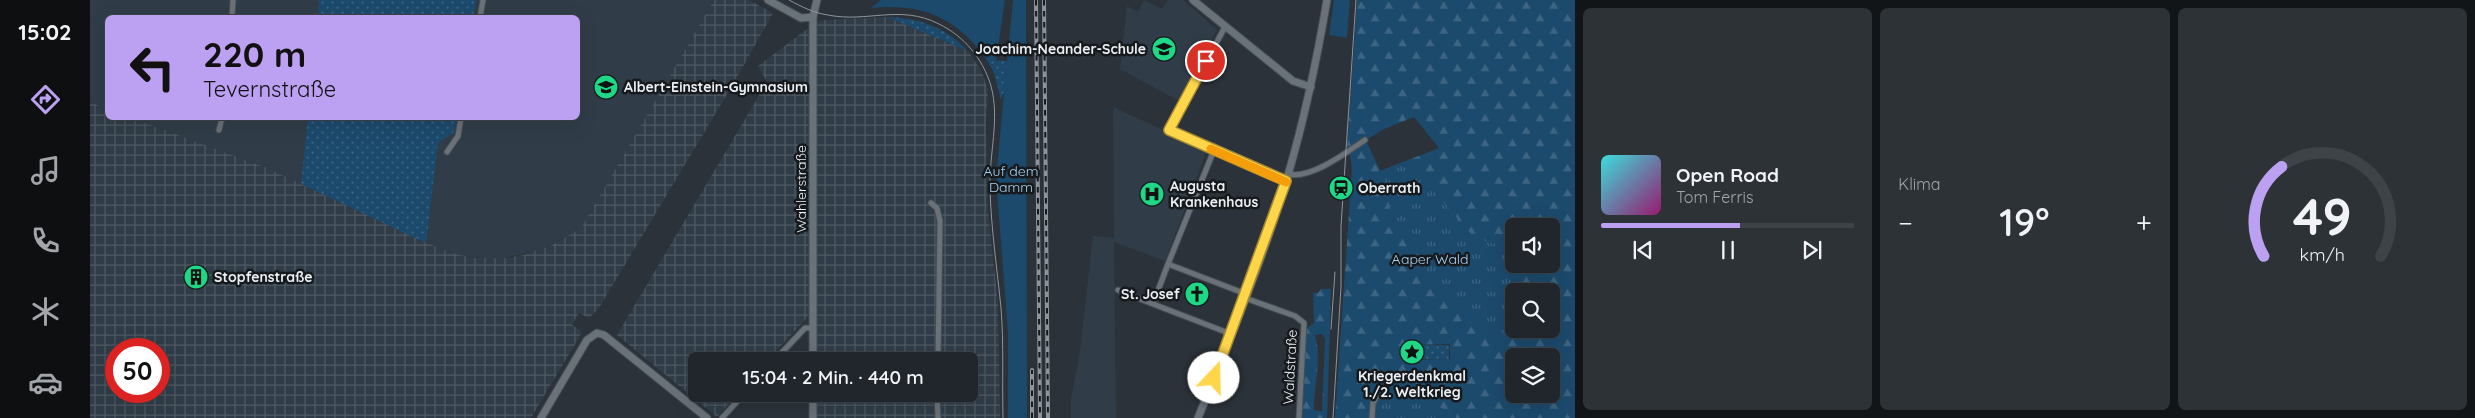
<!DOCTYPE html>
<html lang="de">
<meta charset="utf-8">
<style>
:root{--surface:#20262b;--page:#2d3237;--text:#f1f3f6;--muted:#a2a5a9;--line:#3d4347;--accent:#bca0f2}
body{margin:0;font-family:Quicksand,sans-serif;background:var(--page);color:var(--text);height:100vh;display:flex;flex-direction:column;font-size:19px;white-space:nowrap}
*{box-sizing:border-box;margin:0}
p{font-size:16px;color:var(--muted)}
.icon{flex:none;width:28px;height:28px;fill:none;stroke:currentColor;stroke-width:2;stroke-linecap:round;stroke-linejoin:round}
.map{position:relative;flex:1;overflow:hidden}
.drawer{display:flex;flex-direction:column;gap:8px;padding:8px;background:#121518;width:900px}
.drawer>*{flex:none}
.top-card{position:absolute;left:15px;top:15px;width:475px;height:105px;border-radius:8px;box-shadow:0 5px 20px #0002,0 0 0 1px var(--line);background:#bca0f2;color:#111;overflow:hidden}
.buttons{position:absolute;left:1415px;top:218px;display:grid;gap:10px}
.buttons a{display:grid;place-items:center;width:55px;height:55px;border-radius:8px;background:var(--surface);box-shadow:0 5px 20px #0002,0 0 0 1px var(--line);font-size:25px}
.speed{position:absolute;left:15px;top:338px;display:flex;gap:10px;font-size:25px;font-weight:700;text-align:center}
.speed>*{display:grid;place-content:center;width:65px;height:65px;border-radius:50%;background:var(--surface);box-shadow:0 5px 20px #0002,0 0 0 1px var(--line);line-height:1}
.speed .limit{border:8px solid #d22;background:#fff;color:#111}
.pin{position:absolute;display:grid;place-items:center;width:42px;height:42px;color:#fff;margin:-21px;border:2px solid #fff;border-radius:50%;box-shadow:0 1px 5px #0007}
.me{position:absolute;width:55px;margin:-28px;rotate:21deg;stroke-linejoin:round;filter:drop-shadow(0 0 4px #0008)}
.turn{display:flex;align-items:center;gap:18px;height:105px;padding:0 15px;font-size:22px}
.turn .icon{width:65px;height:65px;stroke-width:2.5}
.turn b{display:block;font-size:35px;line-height:42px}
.big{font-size:38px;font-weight:600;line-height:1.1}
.drawer .card{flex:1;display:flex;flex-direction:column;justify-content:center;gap:8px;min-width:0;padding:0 18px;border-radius:8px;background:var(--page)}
.drawer .dial{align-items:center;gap:0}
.dial svg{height:130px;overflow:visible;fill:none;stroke:var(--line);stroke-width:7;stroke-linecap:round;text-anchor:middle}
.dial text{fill:var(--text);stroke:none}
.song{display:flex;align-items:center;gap:15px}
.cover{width:60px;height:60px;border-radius:8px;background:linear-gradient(135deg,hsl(180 70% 55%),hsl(320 70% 35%))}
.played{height:5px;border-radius:2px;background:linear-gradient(90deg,var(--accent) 55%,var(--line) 55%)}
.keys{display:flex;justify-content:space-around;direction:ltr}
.heat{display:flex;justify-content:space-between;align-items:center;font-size:28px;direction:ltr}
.drawer .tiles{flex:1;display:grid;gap:8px;grid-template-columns:repeat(3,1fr)}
.trip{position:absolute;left:598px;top:352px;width:290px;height:50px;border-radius:8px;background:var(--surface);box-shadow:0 5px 20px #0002,0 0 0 1px var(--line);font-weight:600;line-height:50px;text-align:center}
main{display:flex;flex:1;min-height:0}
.tabs{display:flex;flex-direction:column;width:90px;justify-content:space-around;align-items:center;background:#0d0f11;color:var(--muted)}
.tabs .icon{width:35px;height:35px}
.tabs .current{color:var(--accent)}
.tabs b{font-size:22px;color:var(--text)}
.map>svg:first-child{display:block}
</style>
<main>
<nav class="tabs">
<b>15:02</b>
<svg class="icon current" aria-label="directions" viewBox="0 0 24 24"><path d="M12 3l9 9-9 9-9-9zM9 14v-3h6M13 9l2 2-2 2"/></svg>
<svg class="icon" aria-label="music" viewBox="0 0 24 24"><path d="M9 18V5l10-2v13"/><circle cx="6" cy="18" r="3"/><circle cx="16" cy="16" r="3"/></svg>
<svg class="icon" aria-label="phone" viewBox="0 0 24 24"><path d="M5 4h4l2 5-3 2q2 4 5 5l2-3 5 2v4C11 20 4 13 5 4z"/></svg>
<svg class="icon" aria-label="climate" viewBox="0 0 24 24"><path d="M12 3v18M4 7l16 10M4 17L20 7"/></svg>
<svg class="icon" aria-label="car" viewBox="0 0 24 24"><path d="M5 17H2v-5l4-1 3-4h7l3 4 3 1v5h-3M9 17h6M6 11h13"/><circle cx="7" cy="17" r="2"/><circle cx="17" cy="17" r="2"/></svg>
</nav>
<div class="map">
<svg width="1485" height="418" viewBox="0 0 1485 418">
<defs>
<pattern id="industrial-grid" width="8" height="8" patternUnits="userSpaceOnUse" patternTransform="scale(1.25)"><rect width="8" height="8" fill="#303d48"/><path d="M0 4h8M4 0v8" fill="none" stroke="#4e5963"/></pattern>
<pattern id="grass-dots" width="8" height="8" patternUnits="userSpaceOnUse" patternTransform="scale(1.25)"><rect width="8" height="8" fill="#1c4a6d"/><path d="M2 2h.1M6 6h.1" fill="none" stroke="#3d6482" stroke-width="1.8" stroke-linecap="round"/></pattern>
<pattern id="forest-firs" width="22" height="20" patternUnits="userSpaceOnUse" patternTransform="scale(1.25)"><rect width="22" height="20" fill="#1c4a6d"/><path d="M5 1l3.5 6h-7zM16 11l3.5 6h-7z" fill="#3d6482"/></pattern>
<pattern id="park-tufts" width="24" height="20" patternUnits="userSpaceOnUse" patternTransform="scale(1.25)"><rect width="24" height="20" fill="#1c4a6d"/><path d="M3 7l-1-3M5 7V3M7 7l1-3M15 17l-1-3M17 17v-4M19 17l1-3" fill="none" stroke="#3d6482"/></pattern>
</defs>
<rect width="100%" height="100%" fill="#2b3239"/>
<path fill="#303d48" d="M0 0H624L491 228 451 250 409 259 376 257 353 250 177 168 42 118H488V18H18L17 109 0 102Z
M1054 0 1072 9 1078 0H1093L1127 30 1089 101 1030 69 1037 6 1048 12Z
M1023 107 1117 150 1075 261 1024 242 1026 418H981V399L990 352 1003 236 1024 238Z"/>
<path fill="url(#industrial-grid)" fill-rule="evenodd" d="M624 0H659L683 13 645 81 509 308 499 318 489 313 482 325 490 330 491 334 441 418H0V102L17 109 18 118H42L177 168 353 250 381 258H417L434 255 460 246 491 228ZM26 349H69V391H26Z
M797 17 878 51 892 72 898 90 896 123 897 201 908 303 910 418H726L725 394H879V361H725V309L677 361H606V394H648L627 417 527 335 677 82 668 66 725 23 734 20Z"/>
<path fill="url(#grass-dots)" d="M229 0H386L383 17H228Z
M797 17C829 18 856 27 878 51Z
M897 60 918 61 915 89 911 100 904 73Z
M218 118H367L364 132 348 143 336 243 211 184Z
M1330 345H1359V359H1330Z"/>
<path fill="url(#forest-firs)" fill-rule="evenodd" d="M1267 0H1485V418H1366L1365 412 1283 418H1245L1262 168 1259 148 1257 149ZM1324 117 1349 148 1290 171 1276 140 1294 129ZM1424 226H1461V264H1424ZM1424 291H1461V329H1424ZM1360 344V359L1318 360V345ZM1424 356H1461V394H1424Z
M1231 289H1241L1237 418H1210L1216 329 1224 323 1223 293H1228ZM1232 334 1235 338 1232 411 1224 410C1224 385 1232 359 1225 335Z"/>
<path fill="url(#park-tufts)" d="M1317 161 1384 237 1417 248 1433 291H1424V320L1408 338 1335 274 1317 244 1320 235 1297 212C1303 197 1296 186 1290 171Z
M1304 394 1365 412 1366 418H1283V409Z"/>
<path fill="#1c4a6d" d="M791 0H915L906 61 897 60C867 18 833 3 781 8Z
M923 0H936L937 418H918V333L906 178Z
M1244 0H1260L1257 38 1239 35Z"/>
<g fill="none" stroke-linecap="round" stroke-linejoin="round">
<defs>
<path id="street" d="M142 18 143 0
M390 18 393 0
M1135 27 1079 130 1196 181
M129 130 132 118
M357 152 368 136 371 118
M1198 174C1220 180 1257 152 1275 140
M841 203 847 208 850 221 848 361
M1078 264 1124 150
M1028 290 1063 304
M1155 298 1205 316 1214 323 1209 418
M1141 334 1063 304 1078 264 1156 294
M684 361 715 328H723
M847 394 848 418
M632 418 654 394
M1282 418 1283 403 1287 396"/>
<path id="secondary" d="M678 0 711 18 723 17
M1103 0 1203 81 1221 87
M723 361V17L727 0
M451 418 497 340 507 333 514 335 617 418
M723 418V394
M1108 418C1140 339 1174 257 1198 175 1215 117 1227 59 1237 0"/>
</defs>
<use href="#street" stroke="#474d53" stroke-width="7"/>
<use href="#secondary" stroke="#474d53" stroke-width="9"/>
<use href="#street" stroke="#697179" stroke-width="5"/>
<use href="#secondary" stroke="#697179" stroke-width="7"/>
<path stroke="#8e949a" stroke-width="1" d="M699 0C712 7 724 13 738 15 777 23 810 4 849 24 874 36 893 59 901 86 910 119 899 154 900 188 901 228 907 268 911 308 914 345 912 382 913 418
M1241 329 1245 272
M1243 418 1251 287V226L1266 0"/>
<defs>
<path id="rail" d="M946 0 950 418
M954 0 958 418
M942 418V370"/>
</defs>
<use href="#rail" stroke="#8e949a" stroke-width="4"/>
<use href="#rail" stroke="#161a1d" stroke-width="2" stroke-dasharray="5.5" stroke-linecap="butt"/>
</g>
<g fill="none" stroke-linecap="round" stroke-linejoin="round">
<defs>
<path id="route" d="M1116 61 1079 130 1196 181 1124 378"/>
</defs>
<use href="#route" stroke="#a68a30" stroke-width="12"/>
<use href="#route" stroke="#ffd54a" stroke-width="9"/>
<path stroke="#f59e0b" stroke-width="9" d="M1121 149 1196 182"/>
</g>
<defs>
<symbol id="school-disc" viewBox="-11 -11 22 22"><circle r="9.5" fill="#1fd887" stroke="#161a1d"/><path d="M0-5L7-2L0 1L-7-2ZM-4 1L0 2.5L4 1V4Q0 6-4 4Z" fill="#111"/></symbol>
<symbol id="station-disc" viewBox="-11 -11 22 22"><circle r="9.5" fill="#1fd887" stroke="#161a1d"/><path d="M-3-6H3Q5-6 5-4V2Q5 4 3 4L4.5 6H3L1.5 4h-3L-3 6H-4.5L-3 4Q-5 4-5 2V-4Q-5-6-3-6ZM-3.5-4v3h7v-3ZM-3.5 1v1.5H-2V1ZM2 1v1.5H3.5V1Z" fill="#111"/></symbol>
<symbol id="hospital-disc" viewBox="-11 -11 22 22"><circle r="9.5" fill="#1fd887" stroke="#161a1d"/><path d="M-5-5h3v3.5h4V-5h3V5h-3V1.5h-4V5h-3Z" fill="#111"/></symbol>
<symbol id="building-disc" viewBox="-11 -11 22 22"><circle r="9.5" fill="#1fd887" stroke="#161a1d"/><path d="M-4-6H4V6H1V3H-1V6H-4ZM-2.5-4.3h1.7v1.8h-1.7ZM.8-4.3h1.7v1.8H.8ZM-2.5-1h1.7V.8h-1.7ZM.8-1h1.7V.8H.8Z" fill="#111"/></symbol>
<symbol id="church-disc" viewBox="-11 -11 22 22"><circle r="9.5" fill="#1fd887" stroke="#161a1d"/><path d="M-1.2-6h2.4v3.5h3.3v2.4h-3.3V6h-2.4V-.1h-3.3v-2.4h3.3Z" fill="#111"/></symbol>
<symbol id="sight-disc" viewBox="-11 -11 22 22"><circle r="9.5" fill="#1fd887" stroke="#161a1d"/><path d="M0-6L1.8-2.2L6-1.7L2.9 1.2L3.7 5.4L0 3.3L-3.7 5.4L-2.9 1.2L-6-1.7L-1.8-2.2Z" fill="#111"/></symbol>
</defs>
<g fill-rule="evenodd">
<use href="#school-disc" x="1060" y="35" width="28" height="28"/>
<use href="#school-disc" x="502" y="73" width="28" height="28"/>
<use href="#station-disc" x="1237" y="174" width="28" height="28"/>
<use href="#hospital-disc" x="1048" y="180" width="28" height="28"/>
<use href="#building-disc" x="92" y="263" width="28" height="28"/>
<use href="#church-disc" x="1093" y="280" width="28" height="28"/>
<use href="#sight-disc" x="1308" y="338" width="28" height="28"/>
</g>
<g text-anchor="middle" stroke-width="5" stroke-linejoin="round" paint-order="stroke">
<g font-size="14" font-weight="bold" fill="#eaeff4" stroke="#161a1d" text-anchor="start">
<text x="1056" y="54" text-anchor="end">Joachim-Neander-Schule</text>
<text x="534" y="92">Albert-Einstein-Gymnasium</text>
<text x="1080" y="191">Augusta<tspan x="1080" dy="16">Krankenhaus</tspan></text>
<text x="1268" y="193">Oberrath</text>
<text x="124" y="282">Stopfenstraße</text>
<text x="1090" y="299" text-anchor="end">St. Josef</text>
<text x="1322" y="381" text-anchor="middle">Kriegerdenkmal<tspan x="1322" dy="16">1./2. Weltkrieg</tspan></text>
</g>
<g font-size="14" fill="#a9d1f3" stroke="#161a1d">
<text x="921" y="176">Auf dem<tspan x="921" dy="16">Damm</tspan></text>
<text x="1340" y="264">Aaper Wald</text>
</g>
<g font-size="14" fill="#eaeff4" stroke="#161a1d">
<text transform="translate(711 189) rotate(-90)" y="5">Wahlerstraße</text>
<text transform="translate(1200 367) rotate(-87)" y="5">Waldstraße</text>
</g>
</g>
</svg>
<div class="buttons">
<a><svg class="icon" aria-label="sound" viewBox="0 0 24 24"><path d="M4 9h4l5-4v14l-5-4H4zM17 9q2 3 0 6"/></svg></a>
<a><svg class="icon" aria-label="search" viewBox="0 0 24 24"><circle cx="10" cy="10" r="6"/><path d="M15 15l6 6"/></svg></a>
<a><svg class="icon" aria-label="layers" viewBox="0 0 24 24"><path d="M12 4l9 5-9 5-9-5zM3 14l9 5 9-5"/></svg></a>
</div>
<div class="speed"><div class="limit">50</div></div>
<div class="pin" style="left:1116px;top:61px;background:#d93025"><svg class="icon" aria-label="arrive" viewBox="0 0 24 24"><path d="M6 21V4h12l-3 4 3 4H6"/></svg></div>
<svg class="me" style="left:1124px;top:378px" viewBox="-20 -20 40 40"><circle r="19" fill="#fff"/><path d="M0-13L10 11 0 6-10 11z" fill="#ffd54a"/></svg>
<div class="trip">15:04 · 2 Min. · 440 m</div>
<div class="top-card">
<div class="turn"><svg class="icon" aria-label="left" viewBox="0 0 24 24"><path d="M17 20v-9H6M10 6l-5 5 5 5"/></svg><div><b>220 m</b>Tevernstraße</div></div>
</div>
</div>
<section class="drawer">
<div class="tiles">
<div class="card">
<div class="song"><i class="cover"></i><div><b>Open Road</b><p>Tom Ferris</p></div></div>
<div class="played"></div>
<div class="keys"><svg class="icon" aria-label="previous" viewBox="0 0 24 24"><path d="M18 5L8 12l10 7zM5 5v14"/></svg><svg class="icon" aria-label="pause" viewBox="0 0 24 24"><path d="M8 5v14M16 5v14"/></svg><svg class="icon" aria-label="next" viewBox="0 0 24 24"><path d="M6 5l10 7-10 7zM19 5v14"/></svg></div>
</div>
<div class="card"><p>Klima</p>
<div class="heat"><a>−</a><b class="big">19°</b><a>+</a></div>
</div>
<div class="card dial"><svg viewBox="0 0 100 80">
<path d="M14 69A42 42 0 1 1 86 69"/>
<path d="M14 69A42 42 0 0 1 25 14" stroke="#bca0f2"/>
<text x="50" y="56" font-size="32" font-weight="700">49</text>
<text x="50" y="72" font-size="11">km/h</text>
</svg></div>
</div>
</section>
</main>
